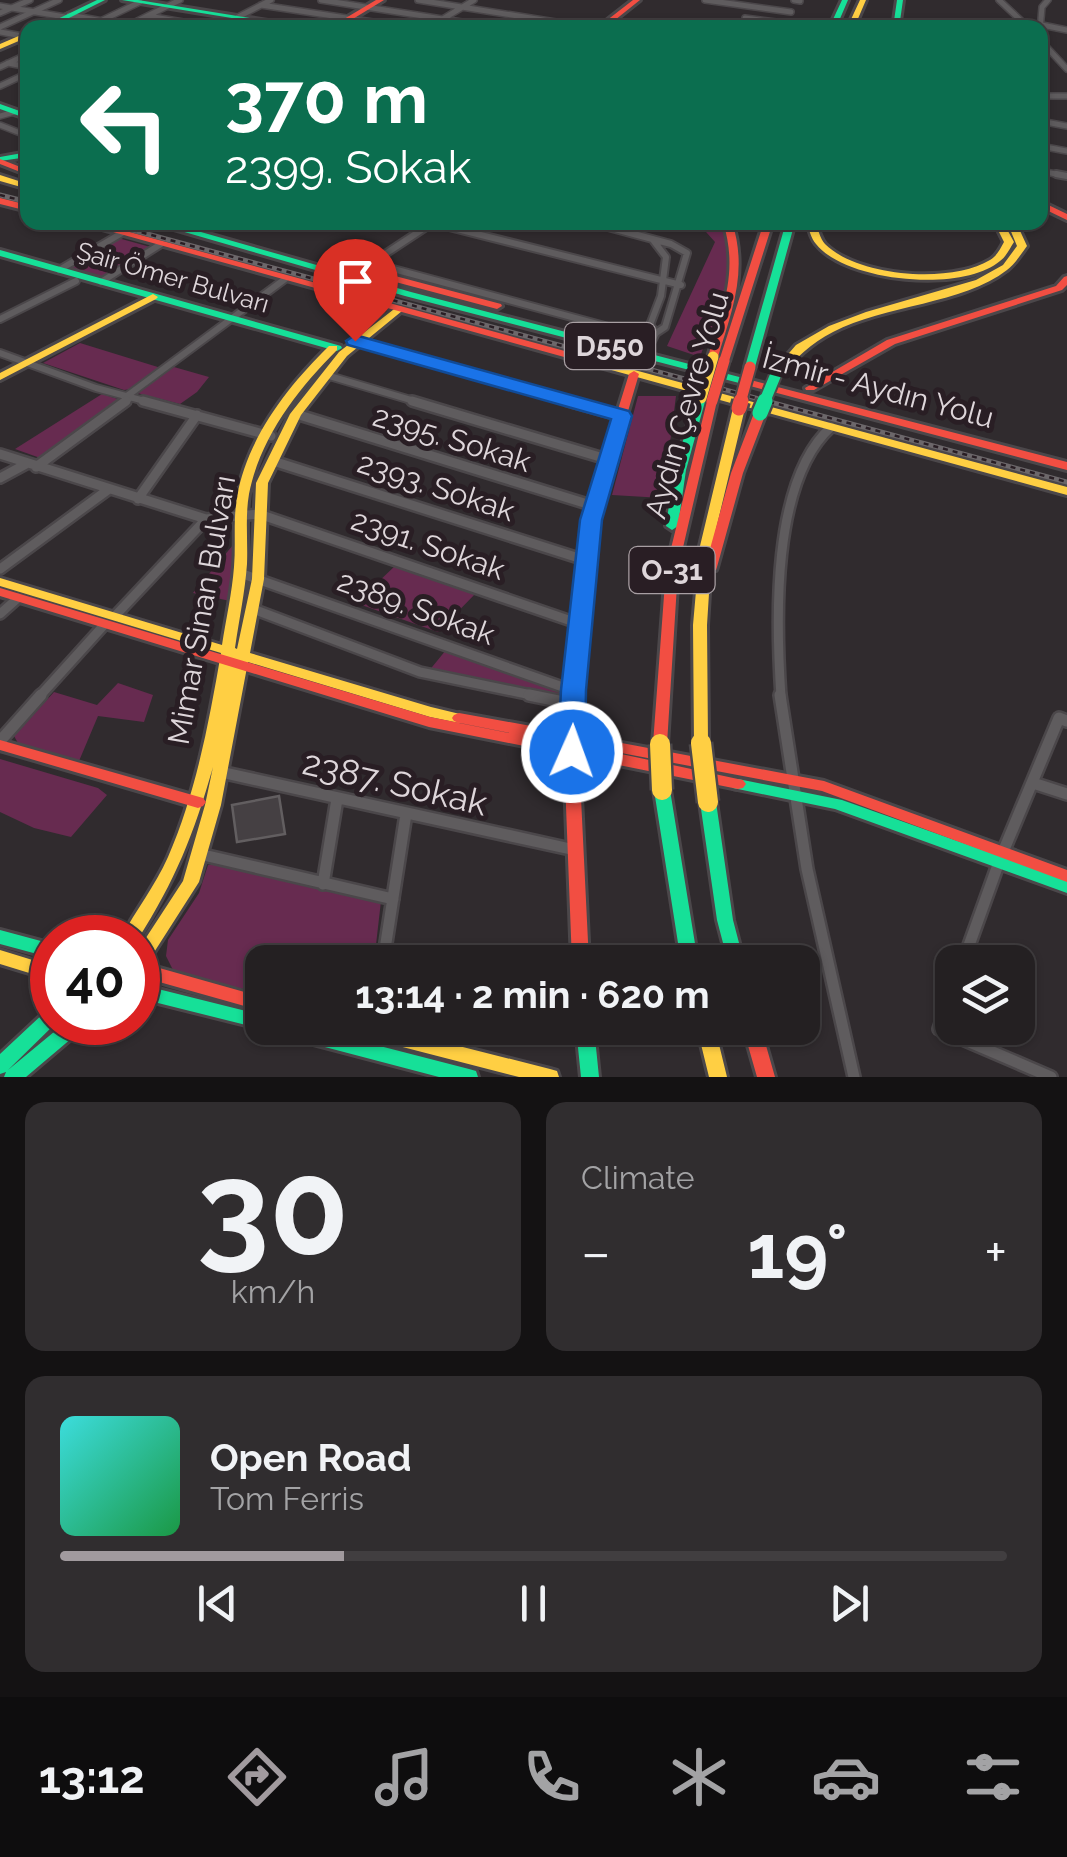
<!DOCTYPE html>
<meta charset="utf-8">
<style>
:root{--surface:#242022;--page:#302d2f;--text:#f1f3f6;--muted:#a3a3a5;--line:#413e40;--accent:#a19a9e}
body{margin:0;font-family:Raleway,sans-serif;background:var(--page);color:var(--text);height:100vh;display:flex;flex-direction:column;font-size:38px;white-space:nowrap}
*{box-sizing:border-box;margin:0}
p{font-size:32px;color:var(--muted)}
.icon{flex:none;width:55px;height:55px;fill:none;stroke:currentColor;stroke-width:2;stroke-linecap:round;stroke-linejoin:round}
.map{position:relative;height:1077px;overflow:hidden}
.drawer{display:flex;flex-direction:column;gap:25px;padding:25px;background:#141213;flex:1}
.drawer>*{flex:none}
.guide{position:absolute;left:20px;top:20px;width:1028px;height:210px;border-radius:20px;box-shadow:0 2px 8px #0004,0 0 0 2px var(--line);background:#0b6e4f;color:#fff;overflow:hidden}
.fabs{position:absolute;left:935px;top:945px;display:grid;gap:20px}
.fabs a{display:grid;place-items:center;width:100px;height:100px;border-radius:20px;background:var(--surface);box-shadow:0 2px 8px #0004,0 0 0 2px var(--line);font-size:50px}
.speed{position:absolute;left:30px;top:915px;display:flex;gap:20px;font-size:50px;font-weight:700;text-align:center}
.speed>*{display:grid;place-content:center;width:130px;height:130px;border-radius:50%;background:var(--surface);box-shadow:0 2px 8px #0004,0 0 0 2px var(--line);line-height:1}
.speed .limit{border:15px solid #d22;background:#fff;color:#111}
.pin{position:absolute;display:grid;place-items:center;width:85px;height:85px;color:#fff;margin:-102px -42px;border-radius:50% 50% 50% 0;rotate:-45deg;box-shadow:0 0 10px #0007}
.pin .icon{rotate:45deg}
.me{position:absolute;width:110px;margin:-55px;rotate:2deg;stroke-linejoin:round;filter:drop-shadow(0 0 8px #0008)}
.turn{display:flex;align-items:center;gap:35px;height:210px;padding:0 40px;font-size:45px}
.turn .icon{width:130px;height:130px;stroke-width:2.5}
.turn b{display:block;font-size:70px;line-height:85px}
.big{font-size:75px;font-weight:700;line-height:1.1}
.drawer .widget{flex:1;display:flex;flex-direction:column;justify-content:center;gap:15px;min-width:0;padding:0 35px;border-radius:20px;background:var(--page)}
.drawer .dial{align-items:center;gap:0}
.dial b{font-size:130px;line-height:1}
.song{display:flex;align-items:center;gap:30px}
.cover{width:120px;height:120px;border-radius:15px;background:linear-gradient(135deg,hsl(180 70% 55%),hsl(140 70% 35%))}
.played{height:10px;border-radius:5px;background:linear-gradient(90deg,var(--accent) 30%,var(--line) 30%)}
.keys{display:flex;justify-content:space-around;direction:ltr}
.heat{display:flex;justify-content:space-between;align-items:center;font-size:55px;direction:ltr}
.drawer .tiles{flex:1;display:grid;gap:25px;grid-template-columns:1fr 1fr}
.widget:last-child{grid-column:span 2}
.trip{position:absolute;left:245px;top:945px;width:575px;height:100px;border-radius:20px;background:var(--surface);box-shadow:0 2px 8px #0004,0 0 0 2px var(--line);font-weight:700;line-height:100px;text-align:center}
.dock{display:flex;height:160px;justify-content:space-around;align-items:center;background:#0e0d0e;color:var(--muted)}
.dock .icon{width:70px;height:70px}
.dock .selected{color:var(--accent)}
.dock b{font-size:45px;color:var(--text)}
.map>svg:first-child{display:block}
</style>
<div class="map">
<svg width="1067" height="1077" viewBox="0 0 1067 1077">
<rect width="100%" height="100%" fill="#302b2e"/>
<path fill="#672b50" d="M698 223H719C750 257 713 321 700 357L667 346 715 242Z
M118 238 154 248 103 278 65 267Z
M80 343 161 368 132 389 124 390 43 363Z
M174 367 209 377 197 392 180 404 137 393Z
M102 394 124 401 43 459 15 449Z
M638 396H676L663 498 612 495Z
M233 545H237L230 601 193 593Z
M396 565 476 593 438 632 356 603Z
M446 650 567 691 565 696 428 672Z
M118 683 153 695 144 722 98 716 79 761 18 743 14 736 54 692 97 705Z
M0 759 98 788 107 795 71 837 34 828 0 812Z
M224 864 381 901 374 962H262V993L175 974 166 956 168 940 199 893 208 865Z"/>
<path fill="#454043" stroke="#625e60" stroke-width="2.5" d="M279 796 285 834 237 842 232 805Z"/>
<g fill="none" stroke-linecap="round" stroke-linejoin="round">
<defs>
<path id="street-far3" d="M321 0 500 28
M418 0 593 28
M705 0 791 12
M794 0 800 1
M999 0 1029 28
M261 5 412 28
M0 6 65 17
M0 13 30 0
M69 15 142 28
M148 16 218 28
M238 17 271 0
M745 18 784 23
M129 25 180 0
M604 25 616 28
M1042 25 1067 30
M0 27 59 0
M86 28 140 2
M428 28 474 0
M1040 30 1042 7 1048 0
M0 32 28 37
M1040 40 1067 69
M8 63 28 67
M0 67 28 54
M0 86 28 73
M1040 96H1067
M0 116 14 112
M1040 121 1067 126
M0 125 28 136
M1040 146 1067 151
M1040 171 1067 176"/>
<path id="street-far2" d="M1056 174 1067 176
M589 222 671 244 687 253 665 327 656 333 649 347
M437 224 681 285
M653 240 666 257 661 296 650 325 656 333
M371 263 653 339
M59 270 122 233
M361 270 426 227 439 223
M101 282 161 244
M0 319 76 281
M355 341 577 403
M0 353 96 388 152 403
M326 375 421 403
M127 396 285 279
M123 403 130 398"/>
<path id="street-far1" d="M143 401 271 436
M412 401 610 460
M568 401 622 416
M296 414 594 506
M0 454 206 519 259 514 580 624
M273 461 585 560
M36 467 126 401
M0 478 26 464
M138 499 197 415
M0 569 109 489
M240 573 574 691
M253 609 420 672 541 697
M0 614 18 598
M115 616 206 519
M39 697 104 625
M781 697C776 622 771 481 831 427"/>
<path id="street" d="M529 695 573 704
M780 695 807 869 854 1077
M0 741 41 695
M216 771 575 850
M1033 783 1067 794
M1003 852 1059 718 1067 721
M199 854 393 899
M323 884 337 799
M383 962 406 814
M963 962 999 862
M952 991 939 1029 1051 1077"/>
<path id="fast" d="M97 0H105L49 28H39Z
M122 0H138L312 28H292Z
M842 0H848L836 28H829Z
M897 0H903L899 28H893Z
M0 104 28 114V119L0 109Z
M28 152V157L0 161V157Z
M150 222H166L411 292 747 379 748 381 743 384 405 296Z
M786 222H795L755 367 750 370 746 369 745 367Z
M0 250 341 346 342 348 337 351 333 350 0 256Z
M701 395 706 398 686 470 678 526 672 530 666 526 674 470 696 398Z
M738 779 842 800 1067 880V893L835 809 733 788 730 784 733 780Z
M662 785 667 786 670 790 698 962H681L654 790 657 786Z
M708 796 713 798 716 802 733 920 744 962H728L717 920 700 802 703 798Z
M0 930 52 944V958L0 944Z
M138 984 262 1015V1028H268L262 1029 138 998Z
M52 1009V1022H57L8 1070 66 1022H88L85 1027 26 1077H4L6 1072 0 1074V1054L46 1011Z
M274 1028H310L469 1069 476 1071 478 1077H439L283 1036 277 1033Z
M576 1028H594L599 1077H581Z"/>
<path id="slow" d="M860 0H866L854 28H847Z
M28 32V37L0 49V44Z
M0 175 28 184V189L0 181Z
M807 222H816C818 230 820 238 825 244 858 277 951 284 990 260 997 256 1000 249 1004 242L994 222H1003L1014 242C1010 248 1006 257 1000 261 963 293 846 282 816 244 811 238 809 230 807 222Z
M1007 222H1016L1027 246C1021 254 1015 264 1007 270 964 304 884 305 833 332 810 344 797 357 780 376H772L771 374 796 345 829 326 866 312 976 280 1003 265 1017 246Z
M153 294 158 297 156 299 0 380V373Z
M398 306 402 307V311L347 356 301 415 268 483 264 579 250 653 431 707 464 715 466 718 464 721 459 723 430 717 248 662 221 805 199 882 144 968 138 970V950L183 881 205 805 213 767C194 834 175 881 138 939L121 938C136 910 155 886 168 857 196 793 209 722 221 653L0 586V578L222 645C226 619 232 593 234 567 236 544 233 520 237 497 247 438 288 386 329 346H337V350C297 390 260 438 249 494 245 517 248 541 247 564 245 592 239 620 235 648L237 649 252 579 256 483 290 414 339 352Z
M590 358 1067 487V495L743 406 745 408 712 546 707 625 708 743 706 747H696L694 743 693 625 700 546 733 408 738 405 586 363V359Z
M0 950 52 966V980L0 964Z
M351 1028H388L550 1069 557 1071 559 1077H519L360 1036 354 1033Z
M697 1028H715L727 1077H709Z"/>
<path id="jam" d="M376 0H384L338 28H329Z
M633 0H640L605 28H597Z
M0 159 28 170V175L0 164Z
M0 198 28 205V211L0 204Z
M1040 201 1067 214V220L1040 207Z
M77 222H93L594 359 595 361 594 363H586Z
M723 222H732C748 271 732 310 718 357L713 360 708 357C722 310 739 272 723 222Z
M764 222H773L729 361 724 364 720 363 719 361Z
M346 263 501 304 502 306 497 309 343 268V264Z
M1067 276V285L1062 290 895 344 814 390H806L805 388 887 340 1056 286 1064 277Z
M634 371 639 374 600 506 591 560 579 735 824 781 1067 870V882L822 791 579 745 738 779 743 780 746 784 743 788 738 789 579 757 589 962H572L564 754 429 727 0 596V588L430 717 564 744 459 723 454 721 452 718 454 715 459 713 564 732 579 560 588 506 629 374Z
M743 378 1067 462V470L739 383 738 381Z
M712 398 717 401 678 569 667 744 665 748H655L653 744 666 569 707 401Z
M760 410 766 413 743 473 717 567 716 570H706L705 567 731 473 754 413Z
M0 740 203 798 206 802 203 806 198 808 0 750Z
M138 962 262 997V1011L138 976Z
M743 1028H761L775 1077H757Z"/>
</defs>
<use href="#street-far3" stroke="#4b474a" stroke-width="8"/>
<use href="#street-far2" stroke="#4b474a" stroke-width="10"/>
<use href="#street-far1" stroke="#4b474a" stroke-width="14"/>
<use href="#street" stroke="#4b474a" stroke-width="16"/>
<use href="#fast" stroke="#4b474a" stroke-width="6"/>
<use href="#slow" stroke="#4b474a" stroke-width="6"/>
<use href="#jam" stroke="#4b474a" stroke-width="6"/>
<use href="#street-far3" stroke="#5f5c5e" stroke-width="5"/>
<use href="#street-far2" stroke="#5f5c5e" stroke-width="6"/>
<use href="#street-far1" stroke="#5f5c5e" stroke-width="9"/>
<use href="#street" stroke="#5f5c5e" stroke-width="11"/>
<use href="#fast" fill="#16e098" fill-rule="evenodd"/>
<use href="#slow" fill="#ffcf43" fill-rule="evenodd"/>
<use href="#jam" fill="#f24e42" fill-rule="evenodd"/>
<defs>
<path id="rail" d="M0 195 28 202
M103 222 1067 482"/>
</defs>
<use href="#rail" stroke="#6c676a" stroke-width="5"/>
<use href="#rail" stroke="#291e24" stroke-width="2.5" stroke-dasharray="5" stroke-linecap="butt"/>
<defs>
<path id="fast-bridge-far1" d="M764 403 776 374"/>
<path id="fast-bridge" d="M760 413 765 401"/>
<path id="slow-bridge-far1" d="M701 398 713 357"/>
<path id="slow-bridge" d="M701 743 708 802
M660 744 662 790"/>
<path id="jam-bridge-far1" d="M712 401 724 361
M740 403 750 367"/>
<path id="jam-bridge" d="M739 408 741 401"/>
</defs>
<use href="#fast-bridge-far1" stroke="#4b474a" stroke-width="15" stroke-linecap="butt"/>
<use href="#fast-bridge" stroke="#4b474a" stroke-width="20" stroke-linecap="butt"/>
<use href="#slow-bridge-far1" stroke="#4b474a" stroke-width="15" stroke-linecap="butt"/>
<use href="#slow-bridge" stroke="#4b474a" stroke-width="25" stroke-linecap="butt"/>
<use href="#jam-bridge-far1" stroke="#4b474a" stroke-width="15" stroke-linecap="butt"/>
<use href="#jam-bridge" stroke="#4b474a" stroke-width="20" stroke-linecap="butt"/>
<use href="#fast-bridge-far1" stroke="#16e098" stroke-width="11"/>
<use href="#fast-bridge" stroke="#16e098" stroke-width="15"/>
<use href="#slow-bridge-far1" stroke="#ffcf43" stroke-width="11"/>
<use href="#slow-bridge" stroke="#ffcf43" stroke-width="20"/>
<use href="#jam-bridge-far1" stroke="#f24e42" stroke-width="11"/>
<use href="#jam-bridge" stroke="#f24e42" stroke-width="15"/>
</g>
<path fill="#1a73e8" stroke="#114b97" stroke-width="2.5" d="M355 335 629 411 632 416 602 520 586 690 585 752 581 758H562L558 752 561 690 580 520 611 419 348 345 346 341Z"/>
<g text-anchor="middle" stroke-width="10" stroke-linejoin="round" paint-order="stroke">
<g font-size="25" fill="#ded6da" stroke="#291e24">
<text transform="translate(173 277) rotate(16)" y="9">Şair Ömer Bulvarı</text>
</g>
<g fill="#291e24" stroke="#a89fa3" stroke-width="2.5">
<rect x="565" y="323" width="90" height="46" rx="8"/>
<rect x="629.5" y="547" width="85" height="46" rx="8"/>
</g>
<g font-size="28" font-weight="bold" fill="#ded6da">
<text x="610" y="356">D550</text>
<text x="672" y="580">O-31</text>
</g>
<g font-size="30" fill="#ded6da" stroke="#291e24">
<text transform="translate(878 388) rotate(15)" y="10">İzmir - Aydın Yolu</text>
<text transform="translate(687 405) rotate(-74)" y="10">Aydın Çevre Yolu</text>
<text transform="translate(452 439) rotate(17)" y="10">2395. Sokak</text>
<text transform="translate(436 487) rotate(18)" y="10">2393. Sokak</text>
<text transform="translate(428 545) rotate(19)" y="10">2391. Sokak</text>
<text transform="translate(416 608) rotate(20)" y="10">2389. Sokak</text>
<text transform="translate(202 610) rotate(-80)" y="10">Mimar Sinan Bulvarı</text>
</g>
<g font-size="35" fill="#ded6da" stroke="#291e24">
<text transform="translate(395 783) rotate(13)" y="12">2387. Sokak</text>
</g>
</g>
</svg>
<div class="fabs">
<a><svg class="icon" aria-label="layers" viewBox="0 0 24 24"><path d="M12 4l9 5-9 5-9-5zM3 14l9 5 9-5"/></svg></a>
</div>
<div class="speed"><div class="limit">40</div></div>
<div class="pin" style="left:355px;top:341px;background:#d93025"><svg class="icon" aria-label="arrive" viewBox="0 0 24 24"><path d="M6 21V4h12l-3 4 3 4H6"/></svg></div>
<svg class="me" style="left:572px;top:752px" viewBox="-20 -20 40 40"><circle r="17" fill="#1a73e8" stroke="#fff" stroke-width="3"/><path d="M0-11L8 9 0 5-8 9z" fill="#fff"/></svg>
<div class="trip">13:14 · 2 min · 620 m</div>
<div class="guide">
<div class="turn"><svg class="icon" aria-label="left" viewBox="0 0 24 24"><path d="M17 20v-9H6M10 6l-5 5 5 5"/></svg><div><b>370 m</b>2399. Sokak</div></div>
</div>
</div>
<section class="drawer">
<div class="tiles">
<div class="widget dial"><b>30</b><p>km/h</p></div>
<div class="widget"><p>Climate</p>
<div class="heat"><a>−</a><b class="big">19°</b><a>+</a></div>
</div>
<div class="widget">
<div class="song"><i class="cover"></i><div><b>Open Road</b><p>Tom Ferris</p></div></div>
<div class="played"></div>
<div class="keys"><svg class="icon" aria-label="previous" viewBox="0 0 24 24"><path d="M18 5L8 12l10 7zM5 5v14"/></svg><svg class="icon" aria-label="pause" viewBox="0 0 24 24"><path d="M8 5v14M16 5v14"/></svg><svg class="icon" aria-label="next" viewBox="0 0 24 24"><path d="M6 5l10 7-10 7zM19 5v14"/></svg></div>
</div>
</div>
</section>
<nav class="dock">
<b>13:12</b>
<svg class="icon selected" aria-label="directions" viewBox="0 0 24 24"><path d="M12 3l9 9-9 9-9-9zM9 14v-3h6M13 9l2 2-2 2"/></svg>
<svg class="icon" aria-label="music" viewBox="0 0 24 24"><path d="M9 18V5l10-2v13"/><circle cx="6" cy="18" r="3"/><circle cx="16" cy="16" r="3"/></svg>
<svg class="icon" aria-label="phone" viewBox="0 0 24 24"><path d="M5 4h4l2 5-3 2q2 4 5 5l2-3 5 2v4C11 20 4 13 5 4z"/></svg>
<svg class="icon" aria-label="climate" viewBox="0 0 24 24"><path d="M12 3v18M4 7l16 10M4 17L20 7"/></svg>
<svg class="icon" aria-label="car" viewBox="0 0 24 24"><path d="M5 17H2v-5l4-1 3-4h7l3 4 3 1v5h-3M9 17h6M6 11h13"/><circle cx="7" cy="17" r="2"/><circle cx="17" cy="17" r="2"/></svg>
<svg class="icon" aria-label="filters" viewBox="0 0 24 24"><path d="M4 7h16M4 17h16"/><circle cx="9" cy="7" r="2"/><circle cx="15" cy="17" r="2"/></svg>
</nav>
